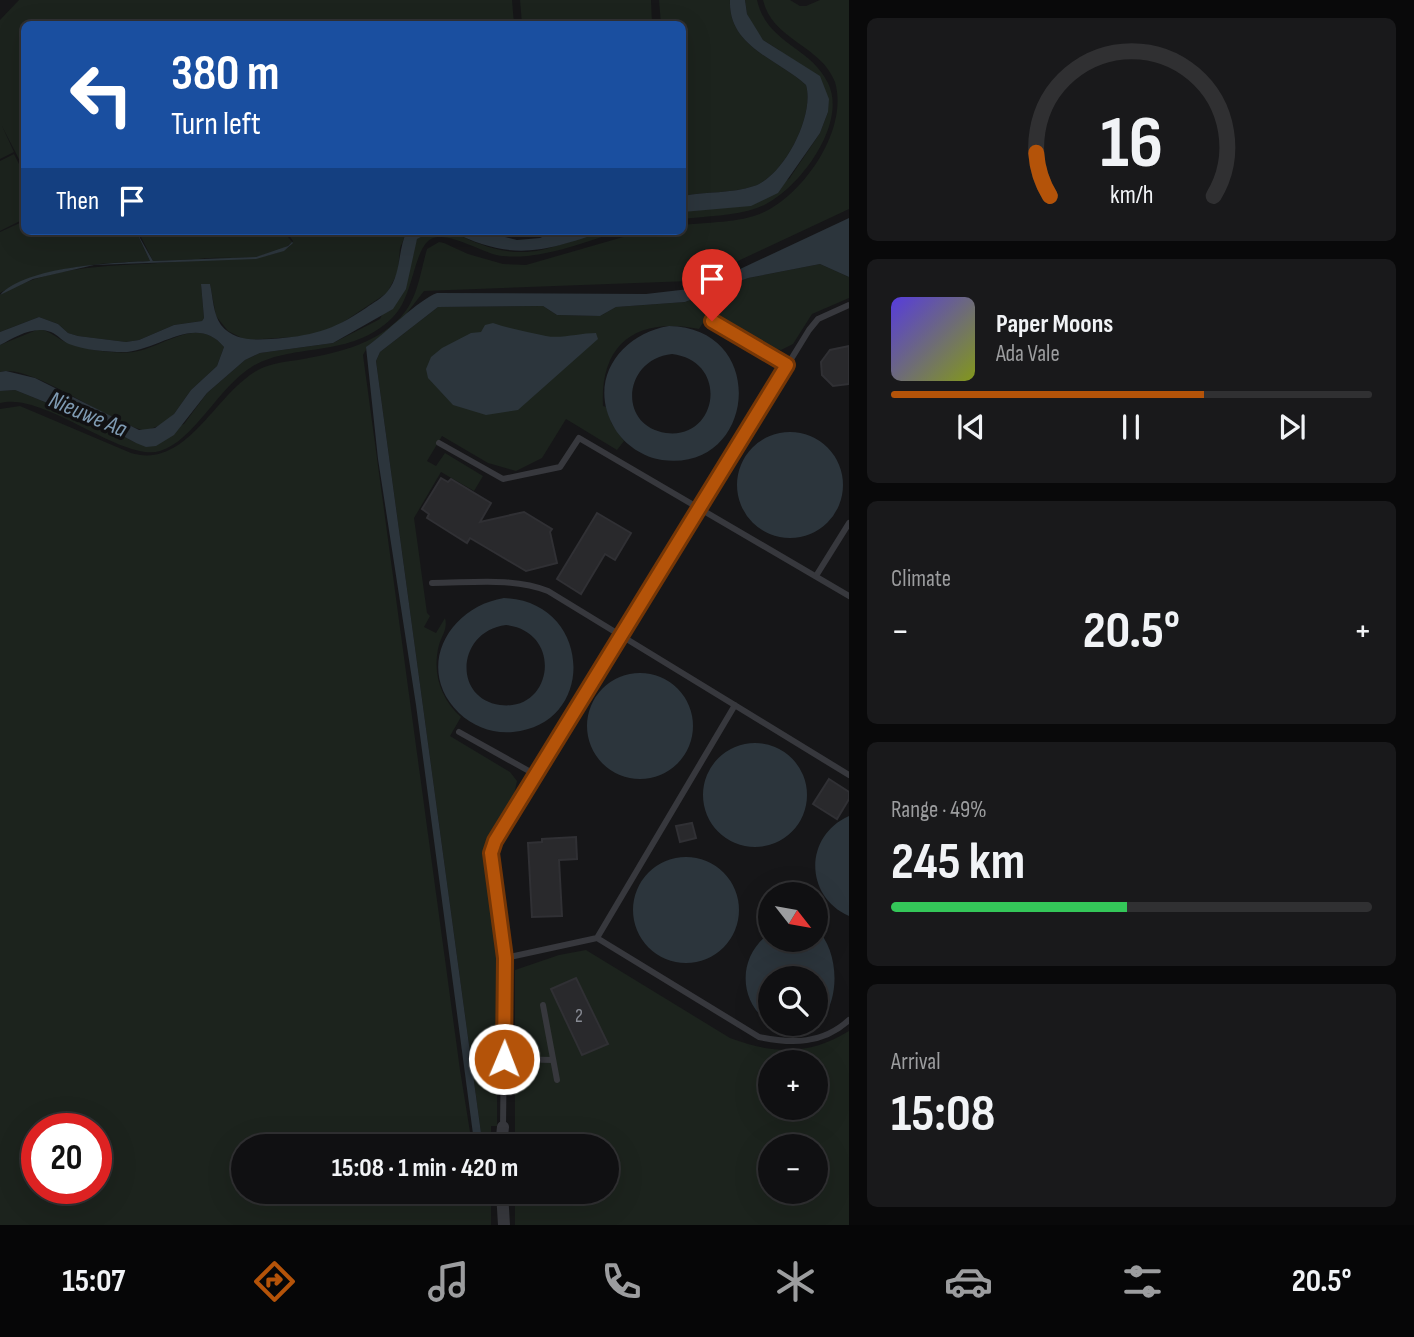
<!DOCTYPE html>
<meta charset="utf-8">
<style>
:root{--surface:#101012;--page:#19191b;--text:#f1f3f6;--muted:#9c9d9f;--line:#303032;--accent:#b45309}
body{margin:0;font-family:"Sofia Sans Condensed",sans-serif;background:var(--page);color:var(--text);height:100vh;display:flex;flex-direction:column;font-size:26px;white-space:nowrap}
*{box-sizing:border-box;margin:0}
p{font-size:23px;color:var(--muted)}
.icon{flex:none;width:38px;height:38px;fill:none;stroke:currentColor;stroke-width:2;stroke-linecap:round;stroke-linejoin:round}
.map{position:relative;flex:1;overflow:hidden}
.panel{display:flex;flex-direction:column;gap:18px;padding:18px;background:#09090a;width:565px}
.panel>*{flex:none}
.banner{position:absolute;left:21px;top:21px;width:665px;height:214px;border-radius:10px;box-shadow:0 7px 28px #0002,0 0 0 2px var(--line);background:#1a4fa0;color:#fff;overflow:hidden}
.needle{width:46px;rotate:121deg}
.fabs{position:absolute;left:758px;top:882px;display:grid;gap:14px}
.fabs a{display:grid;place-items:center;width:70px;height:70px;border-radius:50%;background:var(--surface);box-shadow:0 7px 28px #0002,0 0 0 2px var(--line);font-size:35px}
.speed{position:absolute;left:21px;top:1113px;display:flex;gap:14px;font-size:35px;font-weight:700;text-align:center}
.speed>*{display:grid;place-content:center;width:91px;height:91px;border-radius:50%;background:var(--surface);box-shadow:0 7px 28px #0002,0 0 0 2px var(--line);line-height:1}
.speed .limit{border:10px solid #d22;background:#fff;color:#111}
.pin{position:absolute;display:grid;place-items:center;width:60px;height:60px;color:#fff;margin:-72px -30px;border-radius:50% 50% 50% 0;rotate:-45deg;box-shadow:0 0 7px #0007}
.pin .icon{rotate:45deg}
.me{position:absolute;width:77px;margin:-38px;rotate:1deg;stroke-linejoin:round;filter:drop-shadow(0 0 5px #0008)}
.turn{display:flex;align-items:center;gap:24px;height:147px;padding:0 35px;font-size:32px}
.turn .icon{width:91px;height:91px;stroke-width:2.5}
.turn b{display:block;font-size:49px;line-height:60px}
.then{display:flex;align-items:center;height:66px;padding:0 35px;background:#0003;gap:14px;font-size:26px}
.big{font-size:52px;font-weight:700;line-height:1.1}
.panel .widget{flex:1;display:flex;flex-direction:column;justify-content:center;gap:10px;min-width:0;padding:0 24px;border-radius:10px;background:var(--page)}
.panel .dial{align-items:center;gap:0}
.dial svg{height:182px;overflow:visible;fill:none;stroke:var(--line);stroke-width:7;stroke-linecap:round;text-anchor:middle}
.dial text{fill:var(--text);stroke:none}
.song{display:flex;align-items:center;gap:21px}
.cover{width:84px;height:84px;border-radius:10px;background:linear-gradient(135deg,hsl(250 70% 55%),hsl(70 70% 35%))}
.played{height:7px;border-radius:4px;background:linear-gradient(90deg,var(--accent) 65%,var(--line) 65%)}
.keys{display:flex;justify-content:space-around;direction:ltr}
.heat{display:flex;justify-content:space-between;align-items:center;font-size:38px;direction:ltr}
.charge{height:10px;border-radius:5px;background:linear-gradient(90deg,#34c759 49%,var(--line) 0)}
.trip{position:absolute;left:231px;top:1134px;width:388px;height:70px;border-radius:35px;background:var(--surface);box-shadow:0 7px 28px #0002,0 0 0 2px var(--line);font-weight:700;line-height:70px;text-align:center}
.dock{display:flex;height:112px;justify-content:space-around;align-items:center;background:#060607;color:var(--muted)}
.dock .icon{width:49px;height:49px}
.dock .active{color:var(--accent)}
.dock b{font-size:32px;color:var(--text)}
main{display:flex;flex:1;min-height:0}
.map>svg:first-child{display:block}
</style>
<main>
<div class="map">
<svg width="849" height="1225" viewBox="0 0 849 1225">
<rect width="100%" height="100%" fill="#161618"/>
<path fill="#1c231d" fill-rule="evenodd" d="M19 0H512L514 24H24V169L2 126 14 152 0 159V20Z
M520 0H651L652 24H522Z
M659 0H730C728 47 778 59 806 85 815 115 784 176 754 186 731 194 706 191 683 196L682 24H661Z
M745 0H757C767 44 810 46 828 83 849 125 795 195 757 208 734 216 706 216 683 219L682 212 714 207 789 179 820 133 828 112 779 50 763 40 754 28 747 14Z
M763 0H790L800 6H806L820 0H849V209L723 268 690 281 424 291 403 318 368 346 363 355 460 1070 471 1138 478 1143 483 1139V1133H481L376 361 380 352 438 307 543 306 557 315 600 316 616 307 685 302 748 278 820 264 849 277V298L812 314 793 344 781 350 768 347 710 312 699 329C638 317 600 342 603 406L606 407 612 424 624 441 617 450 566 419 542 458 516 471 488 463 442 436 427 461 436 466 445 453 483 476 474 491 441 472 414 518 427 613 430 616 424 627 436 633 445 618C448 628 442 635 439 645 432 672 440 698 461 717L450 736 510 772 517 781 514 795 484 848 497 958V1126H491V1146H243V1192H491V1225H0V409L20 406 131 453C185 469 212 400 253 373 266 364 283 362 298 360 336 353 372 346 400 318 418 299 420 273 427 249L439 242 444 243 468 254 503 264 526 265 644 231H682L683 225C708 222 739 223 762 213 803 195 849 130 835 82 821 45 772 40 763 0ZM37 1129H96V1188H37Z
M14 154 24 174V219L0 231V161Z
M24 221V231H136L150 261C99 263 45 266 0 293V232Z
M138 231H283L292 242 284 249 256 257 153 261Z
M286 231H407L400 248 398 272 387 293 339 325 310 336 246 340 228 331 216 316 210 284H201L204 318 202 321 174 325 139 340 126 342 78 336 68 333 58 324 39 317 0 332V295C62 258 132 269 199 259 230 255 261 264 289 247L293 241Z
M450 231C479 245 508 257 541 250 568 244 593 231 621 231 583 242 543 260 502 256 483 254 448 230 431 239 413 249 414 298 392 318 350 359 295 342 253 366 219 386 194 441 160 451 121 462 44 391 0 403V391L15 390 102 425 136 443 184 424 207 393 245 360 260 353 333 343 380 319 417 239 427 232Z
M39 329C51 331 57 339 68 343 88 350 112 354 133 352 164 348 197 314 224 347L217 366 191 390 174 414 165 423 146 431C109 423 31 363 0 372V345Z
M586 950 730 1038C772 1054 809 1056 849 1031V1225H515V1192H607V1146H515V970L559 955ZM770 1062H816V1108H770ZM770 1146H816V1192H770Z"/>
<path fill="#2c353c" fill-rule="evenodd" d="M730 0H745L747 14 763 40 820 76 829 99 828 112 820 133 778 193 751 206 683 212V196C706 191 731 194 754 186 784 176 815 115 806 85 778 59 728 47 730 0Z
M849 218V277L820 264 748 278 685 302 616 307 600 316 557 315 543 306 438 307 380 352 376 361 481 1133 477 1137 473 1134 416 705 378 459 366 347C386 333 418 300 437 293L646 294 689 289 721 278Z
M136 231 153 261 256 257 288 246 292 242 283 231 293 243 284 251 256 259 94 265 33 279 0 295C27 266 111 263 150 261Z
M407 231H432L417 239 406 289 393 309 333 343 260 353 245 360 207 393 174 435 156 446 146 447 136 443 102 425 15 390 0 391V372L6 371 35 378 139 430 155 428 174 414 191 390 217 366 224 347C196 312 157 352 123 352 107 352 84 350 69 344 62 341 58 335 51 332 34 325 15 337 0 345V332L39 317 58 324 68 333 78 336 126 342 139 340 174 325 202 321 204 318 201 284H210C213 297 213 314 221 325 234 341 253 340 271 339 311 336 332 331 366 308 373 303 382 298 387 292 402 274 397 251 407 231Z
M450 231H481L517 240 540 238 555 231H606C540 252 515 262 450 231Z
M493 323C510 329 529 332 546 336 561 339 580 333 596 333L598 339 518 410 486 415 453 405 428 378 426 369 431 357 442 348 471 333 481 332 485 325Z
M669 326C770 328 756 473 662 460 643 457 625 445 615 429 586 381 620 334 669 326ZM672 354C730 361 718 440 666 433 617 426 623 359 672 354Z
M737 485a53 53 0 1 1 106 0a53 53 0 1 1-106 0Z
M504 598C592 601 598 724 513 732 493 734 474 727 459 713 414 669 448 607 504 598ZM506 625C564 632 553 712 500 705 452 698 457 631 506 625Z
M587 726a53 53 0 1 1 106 0a53 53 0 1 1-106 0Z
M703 795a52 52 0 1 1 104 0a52 52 0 1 1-104 0Z
M849 816V916C804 896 804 836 849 816Z
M633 910a53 53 0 1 1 106 0a53 53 0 1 1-106 0Z
M816 929C849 957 840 1056 772 1024H816V978H770V1023C737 1001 738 955 770 933V940H816Z"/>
<path fill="#29292c" stroke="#303034" stroke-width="2" d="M849 346V384L833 386 822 375 821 362 830 350Z
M441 478 448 482 451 479 491 503 480 522 524 512 552 529 550 532 557 563 526 571 470 538 467 543 427 518 429 514 422 509Z
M597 513 631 533 615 560 605 554 581 594 557 579Z
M829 779 849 792V799L837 819 813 804Z
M692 823 696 838 680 842 676 826Z
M576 837 577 859 559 860 562 916 532 917 528 843 542 842V839Z
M576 978 608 1044 582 1055 551 989Z"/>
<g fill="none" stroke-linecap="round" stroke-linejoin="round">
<path stroke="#37383d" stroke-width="6" d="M712 321 787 365
M439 443 503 479 560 467 579 438 849 596
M816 576 849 523
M432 583C470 583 513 577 548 591L849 775
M459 732 536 775
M597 938 735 705
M505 958 597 938 759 1037C792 1044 823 1044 849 1020
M543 1005 557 1080
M504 1059 553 1060
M503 1127 505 958 491 853 495 841 809 330 818 319 849 305"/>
<path stroke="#37383d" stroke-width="12" d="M501 1146 503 1127
M502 1192 504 1225"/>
</g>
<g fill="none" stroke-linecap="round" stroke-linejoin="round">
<defs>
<path id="route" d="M504 1059 505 958 491 853 495 841 787 365 712 321"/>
</defs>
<use href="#route" stroke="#753606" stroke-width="18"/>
<use href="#route" stroke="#b45309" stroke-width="12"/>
</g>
<g text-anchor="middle" stroke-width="7" stroke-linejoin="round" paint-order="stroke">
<g font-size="19" fill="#888b94">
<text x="579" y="1022">2</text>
</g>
<g font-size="24" font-style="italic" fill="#7f9bb3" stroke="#111113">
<text transform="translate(88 414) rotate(23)" y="8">Nieuwe Aa</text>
</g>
</g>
</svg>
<div class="fabs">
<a><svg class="needle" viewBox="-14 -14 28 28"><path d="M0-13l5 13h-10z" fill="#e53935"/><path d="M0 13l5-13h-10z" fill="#9c9d9f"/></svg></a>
<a><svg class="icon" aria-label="search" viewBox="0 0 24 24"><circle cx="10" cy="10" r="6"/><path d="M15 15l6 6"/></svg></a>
<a>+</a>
<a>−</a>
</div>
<div class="speed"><div class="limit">20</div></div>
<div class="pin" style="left:712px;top:321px;background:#d93025"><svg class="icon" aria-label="arrive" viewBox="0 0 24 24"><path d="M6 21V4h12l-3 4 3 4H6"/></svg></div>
<svg class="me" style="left:504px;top:1059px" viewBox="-20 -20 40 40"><circle r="17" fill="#b45309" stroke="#fff" stroke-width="3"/><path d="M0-11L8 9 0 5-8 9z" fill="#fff"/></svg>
<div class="trip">15:08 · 1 min · 420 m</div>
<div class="banner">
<div class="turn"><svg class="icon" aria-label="left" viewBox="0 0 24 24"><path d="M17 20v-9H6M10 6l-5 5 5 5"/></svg><div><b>380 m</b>Turn left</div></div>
<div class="then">Then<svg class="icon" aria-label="arrive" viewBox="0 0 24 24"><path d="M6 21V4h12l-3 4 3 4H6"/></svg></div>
</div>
</div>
<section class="panel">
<div class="widget dial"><svg viewBox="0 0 100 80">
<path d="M14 69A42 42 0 1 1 86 69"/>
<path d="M14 69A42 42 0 0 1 8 50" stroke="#b45309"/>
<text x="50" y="56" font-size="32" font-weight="700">16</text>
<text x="50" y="72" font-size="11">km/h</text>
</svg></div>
<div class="widget">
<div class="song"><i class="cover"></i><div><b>Paper Moons</b><p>Ada Vale</p></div></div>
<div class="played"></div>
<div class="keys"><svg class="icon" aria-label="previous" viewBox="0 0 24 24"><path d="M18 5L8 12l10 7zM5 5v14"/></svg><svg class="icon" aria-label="pause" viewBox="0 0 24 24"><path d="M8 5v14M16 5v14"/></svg><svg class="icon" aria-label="next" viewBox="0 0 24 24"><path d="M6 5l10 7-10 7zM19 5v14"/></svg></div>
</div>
<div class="widget"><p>Climate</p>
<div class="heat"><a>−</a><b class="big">20.5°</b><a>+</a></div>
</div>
<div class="widget"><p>Range · 49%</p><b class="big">245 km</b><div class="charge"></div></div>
<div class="widget"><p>Arrival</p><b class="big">15:08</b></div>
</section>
</main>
<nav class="dock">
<b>15:07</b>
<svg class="icon active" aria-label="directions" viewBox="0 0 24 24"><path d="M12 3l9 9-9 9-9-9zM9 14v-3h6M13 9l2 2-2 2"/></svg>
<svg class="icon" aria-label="music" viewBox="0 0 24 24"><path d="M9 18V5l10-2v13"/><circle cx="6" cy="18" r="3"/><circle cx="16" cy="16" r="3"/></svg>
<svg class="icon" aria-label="phone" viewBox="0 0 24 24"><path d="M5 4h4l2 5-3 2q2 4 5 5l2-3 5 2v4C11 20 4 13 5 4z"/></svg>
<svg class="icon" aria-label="climate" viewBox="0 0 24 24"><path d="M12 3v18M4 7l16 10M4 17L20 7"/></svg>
<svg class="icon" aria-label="car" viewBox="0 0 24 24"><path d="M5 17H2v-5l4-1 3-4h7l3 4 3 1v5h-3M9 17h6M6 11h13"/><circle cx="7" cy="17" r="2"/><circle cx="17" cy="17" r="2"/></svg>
<svg class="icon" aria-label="filters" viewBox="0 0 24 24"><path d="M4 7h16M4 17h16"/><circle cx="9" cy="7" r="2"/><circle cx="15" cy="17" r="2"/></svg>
<b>20.5°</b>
</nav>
